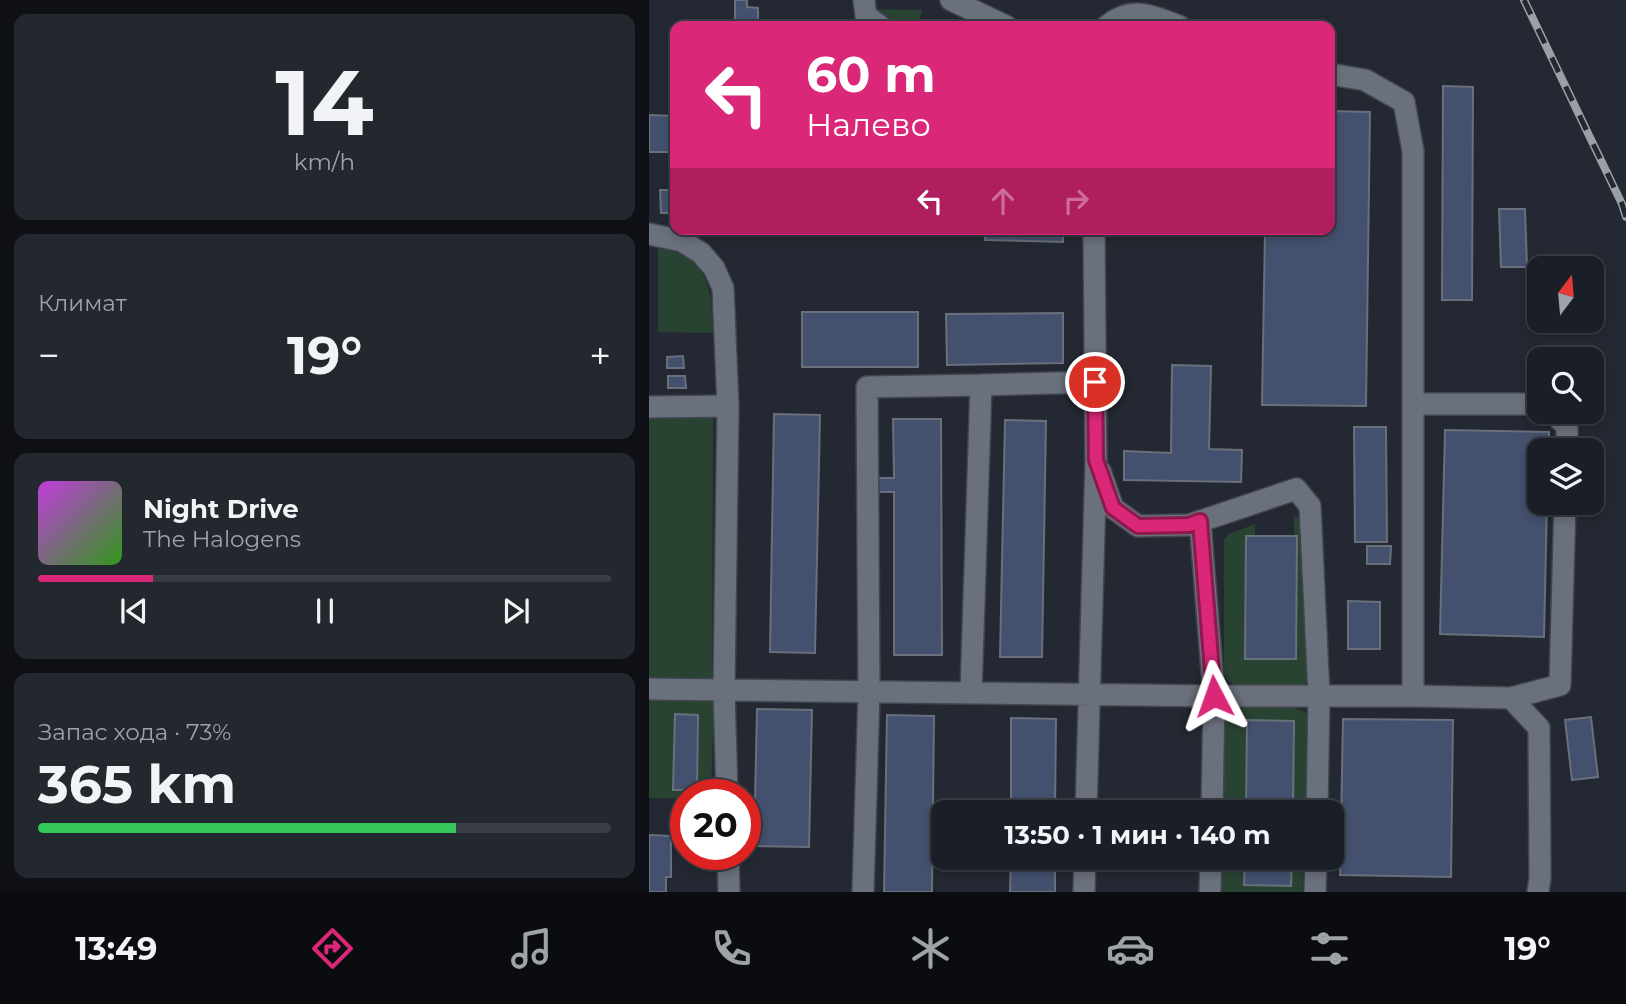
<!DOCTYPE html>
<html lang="ru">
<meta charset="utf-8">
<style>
:root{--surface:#1a1e26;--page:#23272e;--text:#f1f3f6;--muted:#9fa2a7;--line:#383c43;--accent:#db2777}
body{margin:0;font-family:Montserrat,sans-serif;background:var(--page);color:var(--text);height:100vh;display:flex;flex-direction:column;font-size:26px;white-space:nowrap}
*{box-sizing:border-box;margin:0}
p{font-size:23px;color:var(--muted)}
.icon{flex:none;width:38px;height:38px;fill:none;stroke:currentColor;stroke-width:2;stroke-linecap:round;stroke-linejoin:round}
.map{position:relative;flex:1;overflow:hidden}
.details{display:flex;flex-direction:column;gap:14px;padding:14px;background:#0e1015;width:649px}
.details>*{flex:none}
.banner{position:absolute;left:21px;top:21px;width:665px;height:214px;border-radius:14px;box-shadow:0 4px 10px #0003,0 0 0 2px var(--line);background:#db2777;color:#fff;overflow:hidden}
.needle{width:46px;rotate:16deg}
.fabs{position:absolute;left:878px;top:256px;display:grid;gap:14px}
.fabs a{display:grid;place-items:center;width:77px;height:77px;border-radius:14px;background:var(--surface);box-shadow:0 4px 10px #0003,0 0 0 2px var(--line);font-size:35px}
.speed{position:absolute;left:21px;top:779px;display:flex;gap:14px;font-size:35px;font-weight:700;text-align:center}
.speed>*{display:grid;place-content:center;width:91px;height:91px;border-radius:50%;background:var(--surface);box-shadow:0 4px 10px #0003,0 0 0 2px var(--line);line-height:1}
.speed .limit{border:10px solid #d22;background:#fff;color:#111}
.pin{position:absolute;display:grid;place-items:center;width:60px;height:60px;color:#fff;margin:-30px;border:4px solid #fff;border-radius:50%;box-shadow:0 2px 7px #0007}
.me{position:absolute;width:77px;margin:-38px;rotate:356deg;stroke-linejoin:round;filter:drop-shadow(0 0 5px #0008)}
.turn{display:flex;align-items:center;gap:24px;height:147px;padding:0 21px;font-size:32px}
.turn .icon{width:91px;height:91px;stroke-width:2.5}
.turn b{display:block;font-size:49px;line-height:60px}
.lanes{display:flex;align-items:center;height:66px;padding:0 21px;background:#0003;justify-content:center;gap:35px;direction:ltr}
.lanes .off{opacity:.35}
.big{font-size:52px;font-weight:700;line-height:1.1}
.details .tile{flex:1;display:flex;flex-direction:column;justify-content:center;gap:10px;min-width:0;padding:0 24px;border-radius:14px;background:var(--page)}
.details .dial{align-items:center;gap:0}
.dial b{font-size:91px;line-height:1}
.song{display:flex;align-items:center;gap:21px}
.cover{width:84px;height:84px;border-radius:10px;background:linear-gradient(135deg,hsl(290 70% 55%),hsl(110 70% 35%))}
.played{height:7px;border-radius:4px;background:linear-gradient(90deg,var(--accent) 20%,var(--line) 20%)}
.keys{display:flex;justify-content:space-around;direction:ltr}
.heat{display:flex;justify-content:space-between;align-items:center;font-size:38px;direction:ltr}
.charge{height:10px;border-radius:5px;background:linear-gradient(90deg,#34c759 73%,var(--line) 0)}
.trip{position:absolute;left:282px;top:800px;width:413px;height:70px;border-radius:14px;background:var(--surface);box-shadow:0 4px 10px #0003,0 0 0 2px var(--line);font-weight:700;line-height:70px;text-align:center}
.tab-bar{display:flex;height:112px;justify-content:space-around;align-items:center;background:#0a0c0f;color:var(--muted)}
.tab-bar .icon{width:49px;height:49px}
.tab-bar .on{color:var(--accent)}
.tab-bar b{font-size:32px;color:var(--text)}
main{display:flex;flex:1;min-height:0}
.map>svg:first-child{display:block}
</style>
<main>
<section class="details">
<div class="tile dial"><b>14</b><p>km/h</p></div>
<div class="tile"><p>Климат</p>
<div class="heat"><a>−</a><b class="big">19°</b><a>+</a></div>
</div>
<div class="tile">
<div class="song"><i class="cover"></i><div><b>Night Drive</b><p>The Halogens</p></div></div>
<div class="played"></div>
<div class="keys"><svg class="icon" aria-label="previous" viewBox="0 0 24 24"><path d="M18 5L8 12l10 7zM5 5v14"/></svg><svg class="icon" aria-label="pause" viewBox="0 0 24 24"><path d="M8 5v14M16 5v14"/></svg><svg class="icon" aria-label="next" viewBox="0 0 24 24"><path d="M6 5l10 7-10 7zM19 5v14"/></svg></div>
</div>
<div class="tile"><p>Запас хода · 73%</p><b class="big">365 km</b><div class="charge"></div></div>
</section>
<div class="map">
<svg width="977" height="892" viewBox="0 0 977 892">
<rect width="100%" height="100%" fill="#232832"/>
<path fill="#294333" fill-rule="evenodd" d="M221 9 273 10 270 26H243Z
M9 249C60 252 63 292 64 333L9 332Z
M0 415H64L63 680H0Z
M645 516 660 521V680L651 688 586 686 577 679 575 673V540L580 534 606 524V536H597V659H647L648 536H645Z
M0 697 65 699 62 794H37V799L0 798ZM26 715H49L47 790 24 789Z
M580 706C608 706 640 699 663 717L657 812H644L645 721 599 720 597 812H571L574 719Z
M569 858H596V885L642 886 643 858H655L653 892H574L570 885Z"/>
<path fill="#43516e" stroke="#696f7b" stroke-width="2" d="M86 0H98V7L109 8V26H135H57V23L86 24Z
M794 86 824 87 823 300H793Z
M681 111 721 112 717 406 613 405 616 229H681Z
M0 115 26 116V152H0Z
M11 190H24L25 213H12Z
M850 209H876L878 267H852Z
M336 229H414V242L336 240Z
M153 312H269V367H153Z
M414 313V363L298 365 297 314Z
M34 356 35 368H18V357Z
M523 365 562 366 560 449 593 450 592 482 475 480V451L522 453Z
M19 376H36L37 388H19Z
M125 414 171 415 166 653 121 652Z
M244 419H292L293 655H245V492H228V478H245Z
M356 420 397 421 393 657H351Z
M705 427H737L738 542H706Z
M796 430 900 432V450H891V502H898L895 637 791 634Z
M597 536H648L647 659H596Z
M718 546H742L741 564H718Z
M699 601 731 602V649H699Z
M108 709 163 710 160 847 105 846Z
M26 714 49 715 48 790H24Z
M238 715 285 716 283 892H235Z
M942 717 949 777 923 780 916 720Z
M362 718 407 719 406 812H362Z
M694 719 804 720 802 877 691 875Z
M598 720 645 721 644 812H597Z
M0 835 22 836V877H17V892H0Z
M362 858H406V892H361Z
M596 858H643L642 886 595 885Z"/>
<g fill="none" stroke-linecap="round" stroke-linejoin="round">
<defs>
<path id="minor" d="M215 0 217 16 231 26
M302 0 357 26
M458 26C483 5 504 16 530 26
M681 74 716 80 755 102 764 151V696L862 698 890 728 891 878 889 892
M0 234 33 241 52 253 65 268 74 288 79 406 75 690 78 794
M332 385 446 382
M764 404H891
M0 407 79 406
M902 411 918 426V450
M451 471 464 508 489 526 540 525 647 489 661 506 670 695 668 812
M551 521 565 696 563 812
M0 689 565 696H764
M862 698 911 685 916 502
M437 812 447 460 445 229
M79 854 80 892
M214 892 220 692 218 387 332 385 322 693
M435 892 436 858
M561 892 562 858
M666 892 667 858"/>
</defs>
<use href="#minor" stroke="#41454d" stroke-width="24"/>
<use href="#minor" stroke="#6a707c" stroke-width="21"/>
<defs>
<path id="rail" d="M875 0 973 204 977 217"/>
</defs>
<use href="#rail" stroke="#9b9fa7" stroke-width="8"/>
<use href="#rail" stroke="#232832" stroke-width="5" stroke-dasharray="16" stroke-linecap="butt"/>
</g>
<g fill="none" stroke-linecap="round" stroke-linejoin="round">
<defs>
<path id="route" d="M446 382 447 460 464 508 489 526 540 525 551 521 565 696"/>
</defs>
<use href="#route" stroke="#8e194d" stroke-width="18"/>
<use href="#route" stroke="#db2777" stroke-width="12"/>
</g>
</svg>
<div class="fabs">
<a><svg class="needle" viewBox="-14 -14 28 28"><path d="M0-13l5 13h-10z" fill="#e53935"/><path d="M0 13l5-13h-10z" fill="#9fa2a7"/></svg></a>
<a><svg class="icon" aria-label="search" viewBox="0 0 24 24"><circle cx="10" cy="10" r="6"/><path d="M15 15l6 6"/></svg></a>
<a><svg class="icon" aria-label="layers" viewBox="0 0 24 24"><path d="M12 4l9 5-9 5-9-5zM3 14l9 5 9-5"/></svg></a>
</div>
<div class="speed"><div class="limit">20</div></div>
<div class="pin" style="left:446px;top:382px;background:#d93025"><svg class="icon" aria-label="arrive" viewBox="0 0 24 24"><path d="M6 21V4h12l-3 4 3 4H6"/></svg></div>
<svg class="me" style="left:565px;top:696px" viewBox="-20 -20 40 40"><path d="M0-17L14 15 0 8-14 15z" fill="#db2777" stroke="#fff" stroke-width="4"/></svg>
<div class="trip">13:50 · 1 мин · 140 m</div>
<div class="banner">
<div class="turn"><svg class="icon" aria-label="left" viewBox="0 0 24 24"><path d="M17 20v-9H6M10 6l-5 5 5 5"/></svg><div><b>60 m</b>Налево</div></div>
<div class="lanes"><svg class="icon" aria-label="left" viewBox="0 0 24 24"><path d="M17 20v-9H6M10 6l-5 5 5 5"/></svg><svg class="icon off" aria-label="ahead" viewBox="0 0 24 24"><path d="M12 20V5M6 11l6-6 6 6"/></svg><svg class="icon off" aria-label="right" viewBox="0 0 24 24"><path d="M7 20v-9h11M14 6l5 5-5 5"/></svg></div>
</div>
</div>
</main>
<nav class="tab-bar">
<b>13:49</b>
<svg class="icon on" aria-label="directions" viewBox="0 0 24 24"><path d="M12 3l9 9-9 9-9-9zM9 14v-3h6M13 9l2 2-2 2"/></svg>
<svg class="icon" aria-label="music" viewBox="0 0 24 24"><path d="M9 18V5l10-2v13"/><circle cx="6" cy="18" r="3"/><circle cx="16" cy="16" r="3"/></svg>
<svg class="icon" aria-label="phone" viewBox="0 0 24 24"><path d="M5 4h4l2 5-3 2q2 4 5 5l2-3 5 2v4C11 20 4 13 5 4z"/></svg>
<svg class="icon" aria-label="climate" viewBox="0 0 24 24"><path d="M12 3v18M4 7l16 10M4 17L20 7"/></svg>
<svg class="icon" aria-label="car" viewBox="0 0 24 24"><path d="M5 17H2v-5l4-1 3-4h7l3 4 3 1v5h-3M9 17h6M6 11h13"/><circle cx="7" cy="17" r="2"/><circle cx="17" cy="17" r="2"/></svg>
<svg class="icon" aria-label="filters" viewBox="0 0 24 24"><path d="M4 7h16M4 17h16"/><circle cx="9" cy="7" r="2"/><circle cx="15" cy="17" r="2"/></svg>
<b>19°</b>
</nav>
